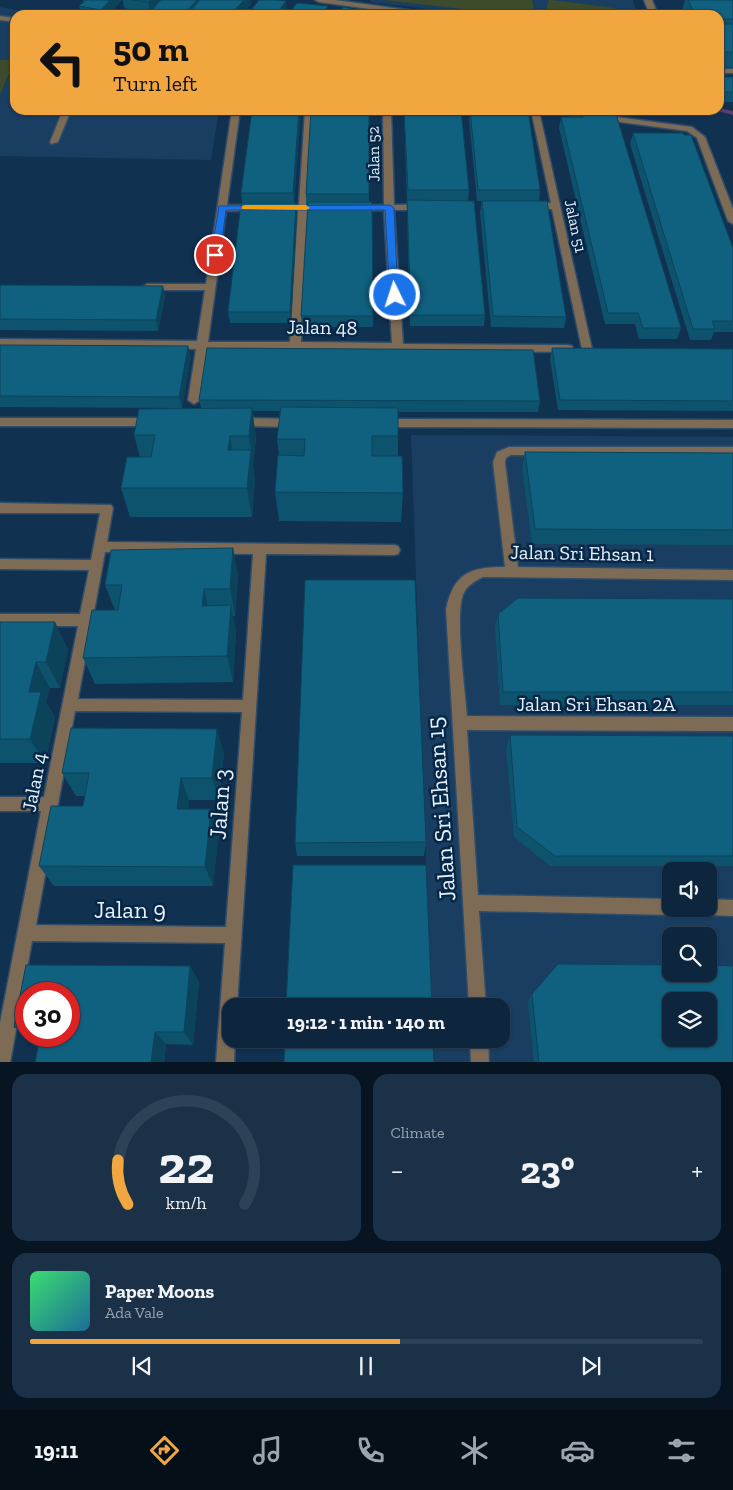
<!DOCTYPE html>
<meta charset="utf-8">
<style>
:root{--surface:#0d253d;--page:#1b3148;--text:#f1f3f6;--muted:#9aa5b0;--line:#2d4257;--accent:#f1a640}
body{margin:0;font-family:"Zilla Slab",serif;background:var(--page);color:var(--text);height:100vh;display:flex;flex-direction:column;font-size:19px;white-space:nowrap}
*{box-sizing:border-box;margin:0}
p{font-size:16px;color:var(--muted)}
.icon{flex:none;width:28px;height:28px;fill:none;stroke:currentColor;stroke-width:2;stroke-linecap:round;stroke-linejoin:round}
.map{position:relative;height:1062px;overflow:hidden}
.panel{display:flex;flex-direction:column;gap:12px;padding:12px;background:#071422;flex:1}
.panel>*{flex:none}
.top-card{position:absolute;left:10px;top:10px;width:714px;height:105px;border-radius:15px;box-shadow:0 1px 4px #0004,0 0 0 1px var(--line);background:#f1a640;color:#111;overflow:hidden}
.controls{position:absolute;left:662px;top:862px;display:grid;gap:10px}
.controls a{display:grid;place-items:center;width:55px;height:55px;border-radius:10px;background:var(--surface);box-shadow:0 1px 4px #0004,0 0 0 1px var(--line);font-size:25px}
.speed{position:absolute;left:15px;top:982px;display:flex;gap:10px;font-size:25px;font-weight:700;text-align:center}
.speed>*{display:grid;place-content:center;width:65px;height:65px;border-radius:50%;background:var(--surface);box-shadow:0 1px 4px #0004,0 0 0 1px var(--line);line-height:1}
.speed .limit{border:8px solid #d22;background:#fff;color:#111}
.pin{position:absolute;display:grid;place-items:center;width:42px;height:42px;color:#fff;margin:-21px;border:2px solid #fff;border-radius:50%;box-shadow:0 1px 5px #0007}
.me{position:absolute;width:55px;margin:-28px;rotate:356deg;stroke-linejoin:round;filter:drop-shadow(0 0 4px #0008)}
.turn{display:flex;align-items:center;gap:18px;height:105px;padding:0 20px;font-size:22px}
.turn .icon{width:65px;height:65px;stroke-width:2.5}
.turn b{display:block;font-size:35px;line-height:42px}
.big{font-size:38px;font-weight:700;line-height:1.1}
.panel .card{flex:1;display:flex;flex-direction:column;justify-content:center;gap:8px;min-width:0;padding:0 18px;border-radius:15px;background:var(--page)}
.panel .dial{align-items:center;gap:0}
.dial svg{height:130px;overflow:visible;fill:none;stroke:var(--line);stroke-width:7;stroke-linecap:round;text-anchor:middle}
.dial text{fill:var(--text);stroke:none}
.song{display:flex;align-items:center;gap:15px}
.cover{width:60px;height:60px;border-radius:8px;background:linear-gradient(135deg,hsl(140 70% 55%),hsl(200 70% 35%))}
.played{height:5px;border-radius:2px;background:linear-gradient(90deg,var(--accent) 55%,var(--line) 55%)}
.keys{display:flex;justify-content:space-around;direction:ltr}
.heat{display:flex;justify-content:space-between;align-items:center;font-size:28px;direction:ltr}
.panel .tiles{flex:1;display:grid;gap:12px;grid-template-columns:1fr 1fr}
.card:last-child{grid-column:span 2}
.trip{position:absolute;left:222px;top:998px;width:288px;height:50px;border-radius:15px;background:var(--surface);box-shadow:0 1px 4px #0004,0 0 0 1px var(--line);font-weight:700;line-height:50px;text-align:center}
.tab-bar{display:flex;height:80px;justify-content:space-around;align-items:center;background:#050f18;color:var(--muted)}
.tab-bar .icon{width:35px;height:35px}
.tab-bar .active{color:var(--accent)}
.tab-bar b{font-size:22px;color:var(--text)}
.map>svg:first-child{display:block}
</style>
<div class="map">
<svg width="733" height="1063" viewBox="0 0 733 1063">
<rect width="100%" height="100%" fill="#113151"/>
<path fill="#193e61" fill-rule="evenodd" d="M370 0H633L638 15H478L370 2Z
M0 7 41 15H15V110H219L211 160 0 156V95L15 61 0 60Z
M411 435 733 437V1062H433V1039H501V1006H431ZM671 871H709V909H671ZM671 936H709V974H671ZM671 1001H709V1039H671Z"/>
<path fill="#3b4b2b" d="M383 0H532L535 15H514Z
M549 0H552L615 8 613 15H544Z
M0 60H15L0 95Z"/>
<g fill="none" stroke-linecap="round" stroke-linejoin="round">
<path fill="#5b3d6f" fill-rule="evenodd" d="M719 108 733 111V115L717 111 716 110H719Z"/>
<defs>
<path id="minor" d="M315 0H335L430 13 434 15H413L319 2Z
M644 0H652L658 15H650Z
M0 16 15 18V22L0 20Z
M719 69H733V73H719Z
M63 110H71L58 142 51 144 50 142Z
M232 110H240L227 205H257L262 208 257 211H226L208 342H290L298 211H280L275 208 280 205H299L305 110H313L308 205H325L330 208 325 211H308L301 342 392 343 384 210 355 211 350 208 355 205H384L383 110H391L394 205 422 204 427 207 422 210H394L403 344 568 345 572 346 573 349 572 352 207 349 200 400 194 404 188 400 196 349 0 347V339L197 341 205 290H147L142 287 147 284H206Z
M531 110H563L692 127 705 137 733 209V224L728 221 697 138 687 131 539 111 592 349 587 353 582 349 552 209H532L527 206 532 203H551Z
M0 418H152L158 422 152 426H0Z
M237 418 295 419 301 423 295 427 237 426 231 422Z
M382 419 733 420V428L382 427 376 423Z
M509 447H733V455H511L506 458 505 462 518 567 733 570V580L483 577C475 581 466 586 463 595 455 616 465 690 467 716L733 717V731L467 730 478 895 671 899V909H678L677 913 671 915 479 911 486 1006H469L446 609C454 573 470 567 505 567L493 462 497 452Z
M0 503 111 505 113 508 107 542 394 545 398 546 400 550 398 554 394 555 266 554 237 1006H231V1039H235L234 1063H216L225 943 32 941 10 1063H0V1023L41 811H0V797H44L78 626H0V614H80L89 570 0 569V559L91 560 100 513H0ZM105 552 253 554 243 700 78 699ZM75 711 242 712 226 927 36 925Z
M709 899 733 900V916L709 915 703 913 702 909H709Z
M470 1039H488L489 1063H471Z"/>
</defs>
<use href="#minor" stroke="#2f4c69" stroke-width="3"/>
<use href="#minor" fill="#7e6b56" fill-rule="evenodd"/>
</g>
<path fill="#0e536e" d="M83 0H122L108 15H81L79 6 83 2Z
M123 0H250L251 4 241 15H148L149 13 124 8Z
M685 0H733V67H719V15H684L682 10Z
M719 77H733V102H721L719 97Z
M252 110H301L294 203 297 214 291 323H230L228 312 242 203 241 193Z
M369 110V202H372L373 327H302L301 316 308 205H306V194Z
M404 110H461L469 190 468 201 485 315 484 326H410L407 211V201Z
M470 110 540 190 539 201 566 317 564 328 491 327 480 212 482 201H477L469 119Z
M580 110 681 328 677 339H639L635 324H605L559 128 561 117H579Z
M633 133 733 248V332H714L711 340H690L630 144Z
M0 285 163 286 165 297 158 331 0 330Z
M0 345 188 346 191 357 182 408 0 407Z
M552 348 733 349V411L558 410 550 359Z
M199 400 540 401 538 412H398V456L403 493 401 522 279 521 275 492 279 455 277 439 280 411H252L256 438 253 465 255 480 252 517H130L121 488 140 457 134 435 201 408Z
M525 452 733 453V545L532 544 522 468Z
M233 548 238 576 235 616H233L236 632 233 682 95 684 83 658 115 610 105 585Z
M733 599V705H500L495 628 498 614Z
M0 622 68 649 60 688H50L46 702 55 717 45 763H0Z
M510 735 733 736V866H550L514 837 506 748Z
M224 753 219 800H189L188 809 219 831 213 886H54L39 866 83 806 85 796H76L62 773Z
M426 842 424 856H297L295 843Z
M26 965 190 966 199 982 193 1045 166 1044 164 1063H35L39 1040H32L27 1036H69V994H26V1036L14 1027Z
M532 994 733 1063H534L528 1002Z"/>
<path fill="#0b445a" d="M110 0H122L108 15H102L101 10Z
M151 0H164L150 13 148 2Z
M197 0H207L194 15H183Z
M244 0H250L251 4 241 15H233V12Z
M286 1 287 12 284 15H276Z
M328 6V15H322Z
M299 110H301L294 204 293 193Z
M296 203 297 214 291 323 290 312Z
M163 286 165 297 158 331 156 320Z
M188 346 191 357 182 408 179 397Z
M252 408 256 438 253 465 255 480 252 517 247 488 251 451 249 436Z
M230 436 235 466 228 450Z
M233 548 238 576 235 616 230 589Z
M204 589 210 616 202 606Z
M231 605 236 632 233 682 227 656Z
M55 622 68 649 60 688 46 662Z
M36 662 50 688 46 702 55 717 45 763 30 739 29 692Z
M217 729 224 753 219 800 212 778Z
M181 778 189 800 186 830 177 809Z
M211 809 219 831 213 886 205 867Z
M190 966 199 982 193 1045 184 1032Z
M155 1032 166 1044 164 1063H151Z"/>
<path fill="#106180" stroke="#0b445a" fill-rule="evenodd" d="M86 0H110L101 10 79 6Z
M133 0H151L148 2Z
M161 0H197L183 15 177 14 176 15H155L148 14Z
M200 0H244L233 12 238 13 236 15H186Z
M259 0H277L286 1 276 15H247Z
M688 0H733V19H719V15H695Z
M297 3 328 6 322 15H287Z
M343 7 374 12 372 15H338Z
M385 10 416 14V15H382Z
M719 24H733V52H719Z
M719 77H733V92H724Z
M252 110H299L293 193H241Z
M311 110H369V194H306Z
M404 110H461L469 190H408Z
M470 110H528L540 190H478Z
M581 110 616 114 681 328H643L638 313H608L561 117H583Z
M633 133H683L684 135H691L733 248V321H712L715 329H693Z
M407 200 474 201 485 315H411Z
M482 201H547L566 317 493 316Z
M308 202H372L373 316H301Z
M241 203H296L290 312H228Z
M0 285 163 286 156 320 0 319Z
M0 345 188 346 179 397 0 396Z
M207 348 533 350 540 401 199 400Z
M552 348 733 349V401L560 400Z
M281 407 398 408V436H372V456H402L403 493 275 492 278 455 304 456 305 439H277Z
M252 408 249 436H230L228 450H251L247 488H121L127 457H151L155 435H134L139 409Z
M525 452 733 453V530L535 529Z
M233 548 230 589H204L202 606 231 605 227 656 83 658 92 610H118L122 585H105L111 550Z
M305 580H415L426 842 295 843Z
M518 598 733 599V692H503L498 614Z
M0 622H55L46 662H36L29 692H41L30 739H0Z
M71 728 217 729 212 778H181L177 809H211L205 867 39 866 51 806H83L89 773H62Z
M510 735 733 736V856H555L517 827Z
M293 865H426L432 1006H286Z
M558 964 671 965V974H709V965L733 966V1063H539L532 994ZM671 1001H709V1039H671Z
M26 965 190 966 184 1032H155L151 1063H35L40 1036H69V994H26V1027H14Z
M285 1039H433L434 1063H284Z"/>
<path fill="#1a73e8" stroke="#114b97" d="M390 205 394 208 398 297 395 298 390 295 385 210H226L220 255 215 258 211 255 219 206Z"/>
<path fill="#f59e0b" d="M245 205H306L310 208 306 210 242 209V206Z"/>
<g text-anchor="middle" stroke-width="5" stroke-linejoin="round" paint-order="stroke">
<g font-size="16" fill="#e6f1fd" stroke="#062746">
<text transform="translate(373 154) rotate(-91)" y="6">Jalan 52</text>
<text transform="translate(576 226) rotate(78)" y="6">Jalan 51</text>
</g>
<g font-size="20" fill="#e6f1fd" stroke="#062746">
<text transform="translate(322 327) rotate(1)" y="7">Jalan 48</text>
<text transform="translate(582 553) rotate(1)" y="7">Jalan Sri Ehsan 1</text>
<text x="596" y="711">Jalan Sri Ehsan 2A</text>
<text transform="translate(34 782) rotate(-79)" y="7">Jalan 4</text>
</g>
<g font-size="24" fill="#e6f1fd" stroke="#062746">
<text transform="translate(220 804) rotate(-86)" y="8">Jalan 3</text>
<text transform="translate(441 809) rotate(-94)" y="8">Jalan Sri Ehsan 15</text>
<text x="130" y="918">Jalan 9</text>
</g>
</g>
</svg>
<div class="controls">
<a><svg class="icon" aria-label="sound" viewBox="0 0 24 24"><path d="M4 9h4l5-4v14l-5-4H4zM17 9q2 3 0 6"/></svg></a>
<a><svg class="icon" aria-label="search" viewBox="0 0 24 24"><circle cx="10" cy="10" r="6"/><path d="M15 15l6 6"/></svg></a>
<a><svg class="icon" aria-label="layers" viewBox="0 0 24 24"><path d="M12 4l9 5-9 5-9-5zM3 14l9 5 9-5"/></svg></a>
</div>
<div class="speed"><div class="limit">30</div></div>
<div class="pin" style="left:215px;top:255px;background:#d93025"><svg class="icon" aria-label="arrive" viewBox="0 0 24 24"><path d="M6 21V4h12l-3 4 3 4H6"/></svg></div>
<svg class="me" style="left:395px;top:295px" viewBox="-20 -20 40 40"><circle r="17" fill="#1a73e8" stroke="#fff" stroke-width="3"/><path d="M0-11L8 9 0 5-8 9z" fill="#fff"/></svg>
<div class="trip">19:12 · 1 min · 140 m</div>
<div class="top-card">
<div class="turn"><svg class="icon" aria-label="left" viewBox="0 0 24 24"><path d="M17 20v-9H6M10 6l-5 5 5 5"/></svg><div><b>50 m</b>Turn left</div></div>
</div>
</div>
<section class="panel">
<div class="tiles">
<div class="card dial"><svg viewBox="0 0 100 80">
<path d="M14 69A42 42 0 1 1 86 69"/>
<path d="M14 69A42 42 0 0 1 8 42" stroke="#f1a640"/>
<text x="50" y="56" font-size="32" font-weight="700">22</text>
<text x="50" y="72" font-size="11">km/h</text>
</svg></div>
<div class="card"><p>Climate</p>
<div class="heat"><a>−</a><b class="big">23°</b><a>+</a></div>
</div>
<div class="card">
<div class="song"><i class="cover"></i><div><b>Paper Moons</b><p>Ada Vale</p></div></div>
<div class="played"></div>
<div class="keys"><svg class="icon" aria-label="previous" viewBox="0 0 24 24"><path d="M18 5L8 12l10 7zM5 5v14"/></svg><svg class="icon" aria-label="pause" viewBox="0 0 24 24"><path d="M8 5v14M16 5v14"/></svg><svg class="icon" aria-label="next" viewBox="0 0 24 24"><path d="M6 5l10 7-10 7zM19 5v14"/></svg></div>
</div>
</div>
</section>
<nav class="tab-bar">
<b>19:11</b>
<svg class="icon active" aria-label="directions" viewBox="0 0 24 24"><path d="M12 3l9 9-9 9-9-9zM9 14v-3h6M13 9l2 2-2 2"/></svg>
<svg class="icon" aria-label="music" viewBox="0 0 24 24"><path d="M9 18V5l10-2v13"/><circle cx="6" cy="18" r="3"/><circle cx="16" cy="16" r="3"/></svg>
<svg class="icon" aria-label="phone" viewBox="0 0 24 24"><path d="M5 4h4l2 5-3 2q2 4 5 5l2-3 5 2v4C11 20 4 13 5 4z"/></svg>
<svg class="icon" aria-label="climate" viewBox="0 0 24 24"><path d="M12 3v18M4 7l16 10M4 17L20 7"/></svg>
<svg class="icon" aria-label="car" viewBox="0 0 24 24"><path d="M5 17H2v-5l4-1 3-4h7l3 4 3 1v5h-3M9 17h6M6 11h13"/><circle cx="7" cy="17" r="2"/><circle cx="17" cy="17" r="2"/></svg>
<svg class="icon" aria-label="filters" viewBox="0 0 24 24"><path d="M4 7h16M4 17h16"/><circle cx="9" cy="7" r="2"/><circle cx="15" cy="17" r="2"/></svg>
</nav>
